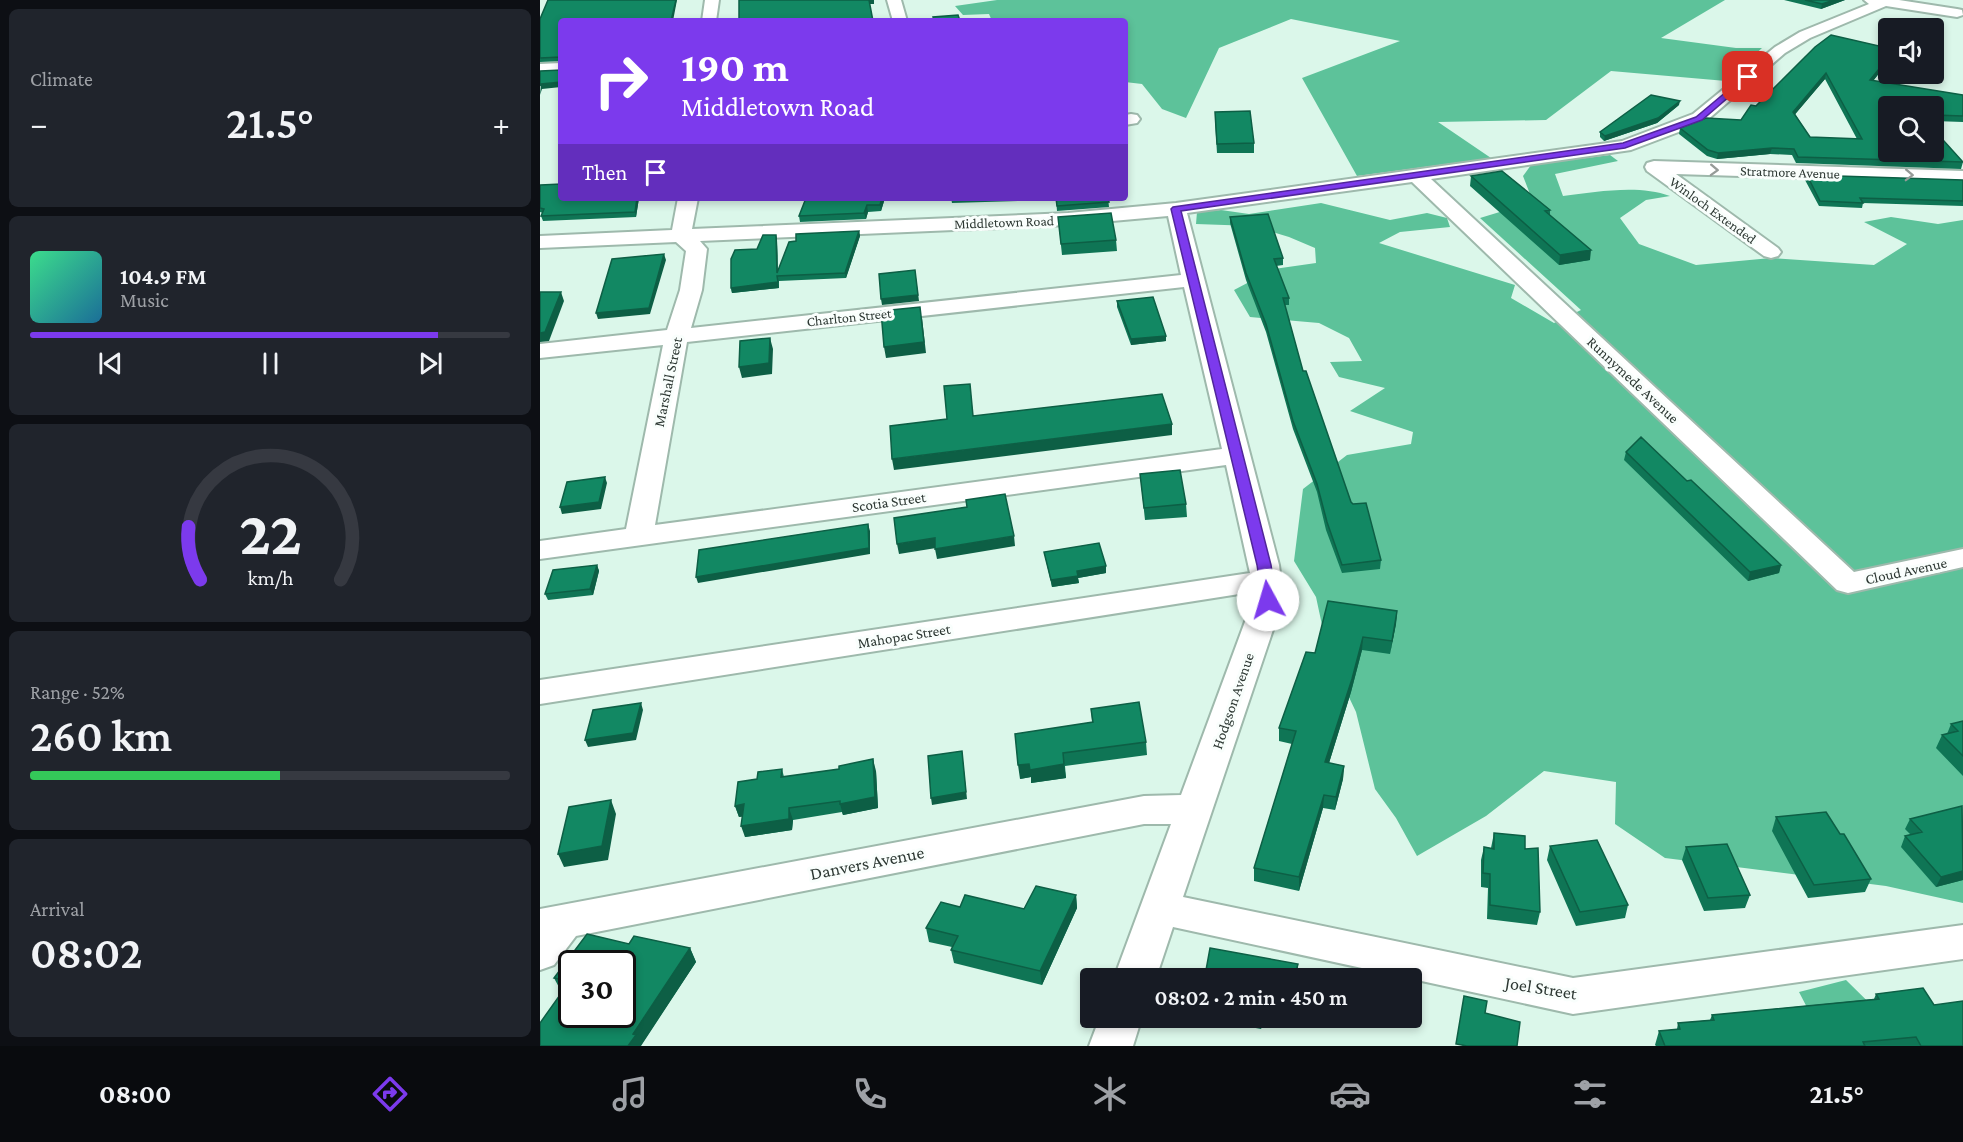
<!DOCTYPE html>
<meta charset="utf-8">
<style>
:root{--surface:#171b24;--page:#20242c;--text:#f1f3f6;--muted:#9ea1a6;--line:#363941;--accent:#7c3aed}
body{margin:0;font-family:"Crimson Pro",serif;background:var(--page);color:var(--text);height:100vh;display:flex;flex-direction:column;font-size:22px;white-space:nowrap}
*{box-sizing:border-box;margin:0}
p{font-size:20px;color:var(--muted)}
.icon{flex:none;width:33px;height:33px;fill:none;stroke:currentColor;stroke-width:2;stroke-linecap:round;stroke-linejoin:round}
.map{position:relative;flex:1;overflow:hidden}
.side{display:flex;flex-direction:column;gap:9px;padding:9px;background:#0d0f14;width:540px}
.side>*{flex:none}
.top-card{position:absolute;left:18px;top:18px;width:570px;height:183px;border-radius:6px;box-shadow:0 3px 9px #0003;background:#7c3aed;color:#fff;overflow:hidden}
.controls{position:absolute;left:1338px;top:18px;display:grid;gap:12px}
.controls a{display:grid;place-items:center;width:66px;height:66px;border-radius:6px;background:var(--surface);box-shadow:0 3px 9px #0003;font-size:30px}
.speed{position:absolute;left:18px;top:950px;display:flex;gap:12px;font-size:30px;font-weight:700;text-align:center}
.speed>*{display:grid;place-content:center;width:78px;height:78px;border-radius:50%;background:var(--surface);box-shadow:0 3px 9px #0003;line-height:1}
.speed .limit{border:3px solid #111;border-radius:9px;background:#fff;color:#111}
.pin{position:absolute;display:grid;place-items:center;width:51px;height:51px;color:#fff;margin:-26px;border-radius:12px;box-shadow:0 3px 9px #0006}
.me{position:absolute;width:66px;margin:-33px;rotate:354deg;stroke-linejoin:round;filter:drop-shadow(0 0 4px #0008)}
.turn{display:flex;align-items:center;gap:21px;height:126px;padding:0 24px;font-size:27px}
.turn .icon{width:78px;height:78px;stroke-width:2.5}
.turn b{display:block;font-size:42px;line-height:51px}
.then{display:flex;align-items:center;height:57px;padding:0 24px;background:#0003;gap:12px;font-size:22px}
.big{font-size:45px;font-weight:600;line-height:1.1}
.side .tile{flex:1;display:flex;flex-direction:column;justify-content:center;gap:9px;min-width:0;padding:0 21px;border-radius:9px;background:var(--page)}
.side .dial{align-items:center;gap:0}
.dial svg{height:156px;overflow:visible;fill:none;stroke:var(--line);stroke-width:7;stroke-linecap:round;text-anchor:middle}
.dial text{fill:var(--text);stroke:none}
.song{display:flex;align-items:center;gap:18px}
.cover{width:72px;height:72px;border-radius:9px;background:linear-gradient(135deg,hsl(150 70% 55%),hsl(200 70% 35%))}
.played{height:6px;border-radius:3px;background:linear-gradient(90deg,var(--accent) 85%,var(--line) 85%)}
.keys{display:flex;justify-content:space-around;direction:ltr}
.heat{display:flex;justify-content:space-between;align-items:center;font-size:33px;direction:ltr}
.charge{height:9px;border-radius:4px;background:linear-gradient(90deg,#34c759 52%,var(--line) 0)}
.trip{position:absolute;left:540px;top:968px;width:342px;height:60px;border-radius:6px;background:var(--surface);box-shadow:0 3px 9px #0003;font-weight:600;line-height:60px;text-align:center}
.tabs{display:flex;height:96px;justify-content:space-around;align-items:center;background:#090b0e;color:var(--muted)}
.tabs .icon{width:42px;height:42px}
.tabs .current{color:var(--accent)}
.tabs b{font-size:27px;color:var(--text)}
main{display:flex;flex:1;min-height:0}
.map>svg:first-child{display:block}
</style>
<main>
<section class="side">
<div class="tile"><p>Climate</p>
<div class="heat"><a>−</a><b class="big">21.5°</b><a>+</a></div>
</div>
<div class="tile">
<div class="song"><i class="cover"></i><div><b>104.9 FM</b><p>Music</p></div></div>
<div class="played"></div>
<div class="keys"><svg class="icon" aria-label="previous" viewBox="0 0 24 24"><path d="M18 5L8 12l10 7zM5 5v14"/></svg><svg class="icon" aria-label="pause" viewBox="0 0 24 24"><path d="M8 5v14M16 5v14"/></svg><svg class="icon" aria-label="next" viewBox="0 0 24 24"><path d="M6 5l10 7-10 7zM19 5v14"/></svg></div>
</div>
<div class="tile dial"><svg viewBox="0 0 100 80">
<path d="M14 69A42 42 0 1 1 86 69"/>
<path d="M14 69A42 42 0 0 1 8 42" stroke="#7c3aed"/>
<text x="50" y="56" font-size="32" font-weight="700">22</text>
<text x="50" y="72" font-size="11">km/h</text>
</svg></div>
<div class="tile"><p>Range · 52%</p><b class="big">260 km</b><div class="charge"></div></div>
<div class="tile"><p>Arrival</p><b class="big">08:02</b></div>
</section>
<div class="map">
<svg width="1423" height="1046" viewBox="0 0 1423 1046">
<rect width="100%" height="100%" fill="#dbf7ea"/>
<path fill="#5dc29a" d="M457 0H1185L1121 38 1196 48H1222L1186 81 1071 71 1006 120 898 122 951 158 817 176 762 78 860 41 751 19 679 48 646 118 622 109 602 84 585 82V21H452L449 14 423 15 415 6Z
M1070 155 1078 161 1015 174 1023 196C1056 192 1098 184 1130 196L1106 200 1080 218 1099 244 1156 265 1231 258 1334 265 1367 244 1324 222 1351 217 1398 224 1423 220V903L1346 886 1125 858 1075 824 1076 782 1004 771 946 816 877 856 856 818 835 789 816 712 788 653 776 597 754 561 763 489 807 455 871 444 873 432 810 411 845 388 799 377 790 362 822 361 809 338 779 323 710 317 694 290 734 269 776 263 775 248 749 237 713 226 656 224 657 212 681 210 709 214 781 203 850 220 887 213 907 218 910 227 860 232 839 243 975 285 971 298 1014 323 1041 310 940 218 993 202 983 176 991 165Z
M1306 980 1373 1046H1287L1259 992Z"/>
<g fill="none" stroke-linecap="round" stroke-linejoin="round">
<defs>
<path id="minor" d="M165 0H179L176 21H162Z
M347 0H361L367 21H353Z
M1324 0H1359L1417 9 1422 10 1423 15 1417 17 1346 6 1270 38 1245 53 1165 122 1091 150 891 179 1314 572 1423 549V567L1308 593 1297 590 872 182 647 213 739 565 743 600 643 897 1033 978 1423 925V959L1033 1014 633 927 616 978H574L631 824H604L36 936 14 965 0 970V909L604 796 641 795 713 600 712 592 0 704V680L710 573 686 465 0 559V541L86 529 123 345 0 358V344L127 330 140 290 146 251 136 242 0 248V236L132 230 138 198H158L152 229 528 213 636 203 1082 141 1153 114 1235 47 1260 32 1329 4ZM628 216 641 275 151 328 162 290 167 249 160 241 528 225ZM644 287 682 449 115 525 147 342Z
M21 63V73L0 74V64Z
M591 114 597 115 600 119 597 123 585 125V115Z
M1114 161 1423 171V183L1136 174 1238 248 1241 252 1238 256 1231 258 1224 256 1107 171 1105 167 1107 163Z
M560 1017H602L593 1046H549Z"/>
</defs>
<use href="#minor" stroke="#9eb9ac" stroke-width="4"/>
<use href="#minor" fill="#fff" fill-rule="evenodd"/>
</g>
<path fill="#0f7555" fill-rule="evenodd" d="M137 0 21 61 0 62V19Z
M1244 0H1305L1281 9Z
M1275 47 1348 48V62L1333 81 1423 95V122L1394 121V106H1348L1423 162 1421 169 1256 163 1252 155 1230 154 1177 159 1167 156 1139 134 1140 128 1201 120ZM1285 79 1317 139 1270 137 1255 114Z
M1139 105 1117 123 1064 141 1060 137V132Z
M675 121 714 143V153H677Z
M1267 175 1423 180V206L1323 203 1322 208 1279 206 1265 180Z
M931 176 1010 210V215L1050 260 1019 265 930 186Z
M0 185 99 198 96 217 3 221 1 216 3 213 0 212Z
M266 198H345L341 211 328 212 326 219 260 222 259 216Z
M411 198H480L479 201 412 203Z
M516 198H568L569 207 517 211Z
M518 217 576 240 577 251 522 255Z
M690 217 743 258V265L736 266 749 298V305H745L763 371 811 502 841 560 840 569 802 573 786 530 777 492 753 429 726 332 706 280 690 223Z
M319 231 320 236 306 278 239 281V288L192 293 191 288 217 249 236 235 237 240 238 271Z
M577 301 626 336V341L591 345 577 307Z
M1086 452 1147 481 1241 565 1239 573 1208 581 1084 460Z
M600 474 646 504 647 517 605 520Z
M504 552 566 566V573L538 578 539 583 512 587Z
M57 565 59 571 53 595 8 600 5 594Z
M857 611 856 624 850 654 822 650 811 692 789 763 804 766 803 779 795 810 783 808 759 891 714 881V868L752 744 739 741V728L775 653Z
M551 709 606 742 607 755 525 766 526 778 491 783V777L480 779 552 722Z
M1423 721V776L1396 748 1402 735 1407 734 1411 724Z
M242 769 244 777 336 771 338 808 303 815 302 812 253 820 252 830 205 837 203 816 199 817 195 806 217 779Z
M1236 817 1300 834 1331 879 1325 892 1268 898 1232 831Z
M1370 819 1423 880 1396 887 1361 847 1365 836 1371 835 1365 829Z
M954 833 985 849 1000 912 997 925 947 919 948 888 941 887V860L944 847 951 848Z
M1010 846 1088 905 1085 918 1036 926 1007 860Z
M1146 847 1210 895 1205 908 1164 911 1142 860Z
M536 895 537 908 502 985 414 963 411 950 412 947 389 942 386 928 420 907 484 909Z
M89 944 150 948 156 962 101 1045 21 991 14 978Z
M758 964 757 978H666V970Z
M1336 994 1394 1005 1423 1046H1116L1115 1045 1119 1031 1137 1029 1138 1023 1170 1020 1172 1015 1334 999Z
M689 1017H724L721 1029 689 1023Z"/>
<path fill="#0d5f45" d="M136 0H137L133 21H131Z
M329 0H334V4H329Z
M1294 0H1305L1281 9 1282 4Z
M1348 58V62L1329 86 1330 80Z
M1286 73 1285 79 1252 118 1253 112Z
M21 82V87L2 89 0 95 1 84Z
M1140 101 1139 105 1117 123 1064 141 1065 136Z
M1232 148 1230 154 1177 159 1178 153Z
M97 198H99L96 217 95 212Z
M342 198H345L341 211 340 205Z
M327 205 328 212 326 219 324 213Z
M319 231 320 236 306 278 305 273Z
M236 235 237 240 238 275V276Z
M1051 250 1050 260 1019 265 1020 255Z
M124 254 126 260 110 314 58 319 56 313Z
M375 270 379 301 342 305 341 299Z
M237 276 239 288 192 293 191 288Z
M21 292 24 301 9 341 0 342V333Z
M382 318 386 353 346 358 344 347Z
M626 336V341L591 345V339Z
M230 338 233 349 232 374 202 378 199 367Z
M632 424V435L354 470 352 459Z
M65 477 67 483 61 509 22 514 20 507Z
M328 524 330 531V554L158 583 156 577Z
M474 536 475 546 397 559 395 549Z
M395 538 396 548 359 554 357 544Z
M57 565 59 571 53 595 50 589Z
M1241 565 1239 573 1208 581 1210 572Z
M566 566V573L538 578 539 583 512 587 511 580 537 571Z
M857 611 856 624 850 654 852 641Z
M823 637 822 650 811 692 785 776V762Z
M101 703 103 710 96 740 48 747 45 740Z
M422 751 427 799 392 805 391 798Z
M333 759 336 771 338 808 303 815 300 804Z
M489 764H524L526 778 491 783V777L480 779 478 765Z
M804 766 803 779 795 810 796 797Z
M784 795 783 808 759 891V877Z
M71 800 76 814 68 860 24 867 18 854Z
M204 804 208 816 199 817 195 806Z
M249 808 253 820 252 830 205 837 201 826Z
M1423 871V880L1396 887 1401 877Z
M536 895 537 908 502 985 500 971Z
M150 948 156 962 101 1046H88L93 1034Z
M758 964 757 978H754Z
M721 1017H724L721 1029Z"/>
<path fill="#128863" stroke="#0d5f45" stroke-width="1.5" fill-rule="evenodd" d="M8 0H136L131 21H21V57L0 58V19Z
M199 0H329L333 21H199Z
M1265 0H1294L1282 4Z
M418 15 420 21H394L393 17Z
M1291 35 1348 48V58L1330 80 1423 95V116L1394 115V106H1348V152H1394V130L1423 162 1258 157 1254 149 1232 148 1178 153 1168 150 1140 128 1166 118 1201 120 1211 105 1216 106 1275 47ZM1286 73 1322 139 1270 137 1253 112Z
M21 70V82L1 84 0 86V71Z
M1111 95 1140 101 1118 118 1065 136 1060 132Z
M710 111 714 143 677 144 675 112Z
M962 171 1010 210 1005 211 1051 250 1020 255 931 176Z
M1267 175 1423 180V201L1320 198 1323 203 1280 201Z
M21 184V198H97L95 212 1 216 4 209 0 208V185Z
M266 198H342L340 205H327L324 213 259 216Z
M516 198H568L569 202 517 206Z
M571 213 576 240 521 244 518 217Z
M728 214 743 258 734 259 749 298H743L763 371H766L811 502 813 504 826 503 841 560 802 565 787 522 777 484 753 421 726 324 706 273 690 217Z
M319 231 305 273 237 276 238 282 191 288V259L195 250 217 249 223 235H236L237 273 249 242 256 241V234Z
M124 254 109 308 56 313 72 259Z
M375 270 378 295 341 299 339 274Z
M0 292H21L5 332 0 333Z
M613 297 626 336 591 339 577 301Z
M380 307 384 342 344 347 341 311Z
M230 338 229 363 199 367 200 341Z
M430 384 433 416 622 394 632 424 352 459 350 426 407 419 404 386Z
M1101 437 1147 481 1151 480 1241 565 1210 572 1086 452Z
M640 470 646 504 604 508 600 474Z
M65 477 59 502 20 507 27 482Z
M465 494 474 536 395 549V538L357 544 354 518 427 507 426 500Z
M328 524 329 548 156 577 159 550Z
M559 543 566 566 537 571 538 576 511 580 504 552Z
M57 565 50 589 5 594 13 570Z
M788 601 857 611 852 641 823 637 812 679 785 762 804 766 796 797 784 795 759 877 714 868 756 731 739 728 766 652 775 653Z
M599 702 606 742 523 753 524 764 490 770 489 764 478 765 475 734 553 722 551 709Z
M101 703 93 733 45 740 53 710Z
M1423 721V756L1402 735 1418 731 1411 724Z
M422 751 426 792 391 798 388 756Z
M333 759 335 797 300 804V801L249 808V819L201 826 204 804 195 806 198 782 217 779 218 772 242 769 241 777 299 769V766Z
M71 800 62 846 18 854 29 807Z
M1422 806 1423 871 1401 877 1365 836 1382 832 1370 819Z
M1286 812 1300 834H1304L1331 879 1274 885 1236 817Z
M954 833 985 836V849L998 848 1000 912 950 905V874L943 873 944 847 954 849Z
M1057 840 1088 905 1040 912 1010 846Z
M1187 844 1210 895 1168 898 1146 847Z
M496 886 536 895 500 971 411 950 418 936 386 928 401 902 420 907 425 895 484 909Z
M47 934 89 944 94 936 150 948 93 1034 96 1035 88 1046H0V1023L30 981 14 978ZM32 963H82V1014H32Z
M670 948 758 964 754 978H672L674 971 666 970Z
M1383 988 1394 1005 1423 1001V1046H1381L1376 1037 1323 1042 1325 1046H1125L1119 1031 1140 1029 1138 1023 1174 1020 1172 1015 1339 999 1336 994Z
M924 996 947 1001 945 1013 980 1022 977 1046H927L916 1044Z"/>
<defs><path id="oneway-chevron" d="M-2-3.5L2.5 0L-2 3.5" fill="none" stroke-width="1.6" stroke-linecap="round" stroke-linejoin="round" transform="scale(1.5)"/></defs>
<g stroke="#969b98">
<use href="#oneway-chevron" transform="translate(1174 170) rotate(2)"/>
<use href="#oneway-chevron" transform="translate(1369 175) rotate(2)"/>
</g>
<path fill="#7c3aed" stroke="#51269a" stroke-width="1.5" d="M1205 76 1212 77 1162 120 1085 148 641 211 731 565 736 600 728 605 723 604 717 565 631 209 633 207 1083 143 1156 117Z"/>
<g text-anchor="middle" stroke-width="6" stroke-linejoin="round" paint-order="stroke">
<g font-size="14" fill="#2c3732" stroke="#f9fefc">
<text transform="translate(1250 172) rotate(2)" y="5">Stratmore Avenue</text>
<text transform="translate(1173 210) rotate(36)" y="5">Winloch Extended</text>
<text transform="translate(464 222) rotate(-2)" y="5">Middletown Road</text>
<text transform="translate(309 317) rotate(-6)" y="5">Charlton Street</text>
</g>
<g font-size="15" fill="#2c3732" stroke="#f9fefc">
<text transform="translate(1093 380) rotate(43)" y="5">Runnymede Avenue</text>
<text transform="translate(128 382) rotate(-78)" y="5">Marshall Street</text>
<text transform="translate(349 502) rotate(-8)" y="5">Scotia Street</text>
<text transform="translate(1366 571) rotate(-12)" y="5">Cloud Avenue</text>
<text transform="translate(364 636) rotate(-9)" y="5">Mahopac Street</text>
<text transform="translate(693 701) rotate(-71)" y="5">Hodgson Avenue</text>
</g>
<g font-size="18" fill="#2c3732" stroke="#f9fefc">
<text transform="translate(327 863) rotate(-11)" y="6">Danvers Avenue</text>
<text transform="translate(1001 988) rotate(9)" y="6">Joel Street</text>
</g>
</g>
</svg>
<div class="controls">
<a><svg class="icon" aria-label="sound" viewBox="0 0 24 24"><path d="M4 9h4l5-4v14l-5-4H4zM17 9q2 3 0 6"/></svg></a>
<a><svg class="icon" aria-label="search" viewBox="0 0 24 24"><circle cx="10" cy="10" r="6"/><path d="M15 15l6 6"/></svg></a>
</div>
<div class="speed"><div class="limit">30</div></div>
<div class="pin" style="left:1208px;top:77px;background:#d93025"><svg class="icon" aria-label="arrive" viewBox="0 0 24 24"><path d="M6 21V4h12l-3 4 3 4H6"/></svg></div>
<svg class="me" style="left:728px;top:600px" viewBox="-20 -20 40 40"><circle r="19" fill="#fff"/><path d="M0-13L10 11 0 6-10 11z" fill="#7c3aed"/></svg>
<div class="trip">08:02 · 2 min · 450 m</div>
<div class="top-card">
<div class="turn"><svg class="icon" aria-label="right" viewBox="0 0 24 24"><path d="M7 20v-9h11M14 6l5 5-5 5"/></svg><div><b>190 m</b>Middletown Road</div></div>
<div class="then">Then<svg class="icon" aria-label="arrive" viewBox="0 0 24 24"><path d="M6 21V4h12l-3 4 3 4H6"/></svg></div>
</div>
</div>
</main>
<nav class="tabs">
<b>08:00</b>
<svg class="icon current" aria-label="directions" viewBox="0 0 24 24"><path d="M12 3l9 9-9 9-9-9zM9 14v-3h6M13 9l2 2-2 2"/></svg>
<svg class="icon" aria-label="music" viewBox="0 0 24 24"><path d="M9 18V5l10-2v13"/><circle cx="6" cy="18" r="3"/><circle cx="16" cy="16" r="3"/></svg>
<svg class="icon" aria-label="phone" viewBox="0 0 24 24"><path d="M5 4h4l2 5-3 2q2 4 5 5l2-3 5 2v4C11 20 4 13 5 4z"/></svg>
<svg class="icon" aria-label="climate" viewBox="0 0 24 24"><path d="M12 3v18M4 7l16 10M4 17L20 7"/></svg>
<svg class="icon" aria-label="car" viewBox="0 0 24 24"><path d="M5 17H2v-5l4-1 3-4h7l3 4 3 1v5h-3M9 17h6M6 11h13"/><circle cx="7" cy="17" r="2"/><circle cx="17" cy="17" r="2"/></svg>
<svg class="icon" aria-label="filters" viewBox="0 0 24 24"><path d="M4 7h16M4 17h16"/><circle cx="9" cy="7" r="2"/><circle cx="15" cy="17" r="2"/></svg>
<b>21.5°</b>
</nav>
